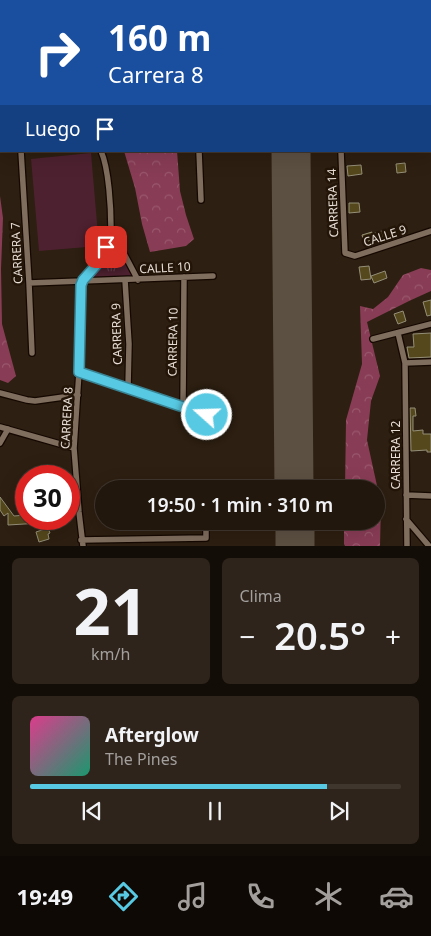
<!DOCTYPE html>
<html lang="es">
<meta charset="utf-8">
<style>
:root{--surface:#22170d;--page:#2e241b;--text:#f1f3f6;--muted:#a29f9d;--line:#3f362e;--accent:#57c9e2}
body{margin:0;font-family:"Noto Sans",sans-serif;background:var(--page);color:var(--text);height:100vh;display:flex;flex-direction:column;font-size:19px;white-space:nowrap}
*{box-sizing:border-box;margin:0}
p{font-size:16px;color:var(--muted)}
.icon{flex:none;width:28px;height:28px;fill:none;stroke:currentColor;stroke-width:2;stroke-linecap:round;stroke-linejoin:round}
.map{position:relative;height:546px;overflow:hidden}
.sheet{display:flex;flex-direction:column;gap:12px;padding:12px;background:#130d07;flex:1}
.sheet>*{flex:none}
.guide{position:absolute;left:0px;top:0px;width:431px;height:152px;box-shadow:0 5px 20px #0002,0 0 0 1px var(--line);background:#1a4fa0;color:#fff;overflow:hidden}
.speed{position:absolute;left:15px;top:465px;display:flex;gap:10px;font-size:25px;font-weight:700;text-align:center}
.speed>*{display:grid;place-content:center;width:65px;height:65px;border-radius:50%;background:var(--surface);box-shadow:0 5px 20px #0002,0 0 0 1px var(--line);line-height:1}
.speed .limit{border:8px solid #d22;background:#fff;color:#111}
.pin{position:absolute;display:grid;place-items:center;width:42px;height:42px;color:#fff;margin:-21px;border-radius:10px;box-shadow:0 2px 8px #0006}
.me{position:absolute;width:55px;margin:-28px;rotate:290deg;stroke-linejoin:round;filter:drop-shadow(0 0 4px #0008)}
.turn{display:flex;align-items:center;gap:18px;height:105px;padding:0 25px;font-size:22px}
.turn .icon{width:65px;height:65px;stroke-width:2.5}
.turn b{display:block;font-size:35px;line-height:42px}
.then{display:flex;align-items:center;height:48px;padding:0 25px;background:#0003;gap:10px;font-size:19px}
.big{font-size:38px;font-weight:600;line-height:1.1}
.sheet .tile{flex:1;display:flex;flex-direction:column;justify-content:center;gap:8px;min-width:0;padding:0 18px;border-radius:8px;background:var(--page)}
.sheet .dial{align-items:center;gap:0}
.dial b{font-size:65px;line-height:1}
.song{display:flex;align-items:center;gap:15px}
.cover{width:60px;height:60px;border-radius:8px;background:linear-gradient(135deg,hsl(330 70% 55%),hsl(160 70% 35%))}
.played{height:5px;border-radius:2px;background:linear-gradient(90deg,var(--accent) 80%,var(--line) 80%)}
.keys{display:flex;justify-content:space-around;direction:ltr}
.heat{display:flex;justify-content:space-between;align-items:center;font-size:28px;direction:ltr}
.sheet .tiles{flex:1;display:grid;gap:12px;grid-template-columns:1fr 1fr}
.tile:last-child{grid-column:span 2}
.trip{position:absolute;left:95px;top:480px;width:290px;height:50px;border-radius:25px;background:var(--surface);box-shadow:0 5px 20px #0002,0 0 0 1px var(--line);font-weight:600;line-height:50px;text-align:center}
.tab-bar{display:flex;height:80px;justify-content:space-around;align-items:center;background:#0e0905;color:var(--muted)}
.tab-bar .icon{width:35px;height:35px}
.tab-bar .selected{color:var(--accent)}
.tab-bar b{font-size:22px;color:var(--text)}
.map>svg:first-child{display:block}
</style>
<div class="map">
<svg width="431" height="546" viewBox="0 0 431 546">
<defs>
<pattern id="grass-tufts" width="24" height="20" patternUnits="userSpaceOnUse" patternTransform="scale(1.25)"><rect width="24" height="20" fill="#4e2130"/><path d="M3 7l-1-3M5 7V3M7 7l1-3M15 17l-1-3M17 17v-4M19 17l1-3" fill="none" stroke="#68414d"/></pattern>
<pattern id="forest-crowns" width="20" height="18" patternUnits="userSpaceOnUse" patternTransform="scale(1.25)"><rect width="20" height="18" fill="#883c55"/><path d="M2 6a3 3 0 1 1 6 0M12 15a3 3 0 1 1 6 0" fill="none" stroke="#99586d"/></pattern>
</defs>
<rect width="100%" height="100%" fill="#2d1f11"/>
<path fill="url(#grass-tufts)" d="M112 238 132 276 88 279C105 267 106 256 112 238Z"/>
<path fill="url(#forest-crowns)" d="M124 151H177L180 191 186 215 194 239 186 246 150 252 142 224 135 188Z
M0 196 3 218 1 269 2 324 16 376 8 383 0 380Z
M421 268 431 270V291L409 301 367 322 380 376 371 401 367 440 381 504 380 546H345L344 544V521H376V489H345L346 420 362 364 360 306 373 309 388 297 403 275Z"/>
<path fill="#4e2130" d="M91 153 99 246 39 251 31 159Z"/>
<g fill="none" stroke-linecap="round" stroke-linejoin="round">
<path stroke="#5c5042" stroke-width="39" d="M289 0V1
M291 151 294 489
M295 521V546"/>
</g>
<path fill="#55481c" stroke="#958f79" d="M405 163 406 172 397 173 396 164Z
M361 165 362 174 348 176 347 166Z
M349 203H359L360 212 349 213Z
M385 230 387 236 364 242 362 235 372 232V234Z
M369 266 371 279 361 280 359 267Z
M385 271 387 278 374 283 371 276Z
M431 300V315L427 316 423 302Z
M403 311 406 321 398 324 394 314Z
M431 333V357L409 358 407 347H414L413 334Z
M410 408H415L416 416H413V431L423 430V434H431V452H427V450L411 451Z
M0 497 14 516 26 515V519H41V523L8 525V513L4 516 0 510Z
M48 528 50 533 48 534 49 539 39 542 36 532Z"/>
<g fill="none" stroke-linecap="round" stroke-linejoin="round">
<defs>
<path id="minor" d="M92 0V1
M192 0V1
M389 0V1
M0 32H1
M0 119 1 120
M430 122 431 125
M21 151 29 283 32 353
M199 151 201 200
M341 151 345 253 355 256 431 231
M111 229 138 280
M125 280 129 344 128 387
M29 283 213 276
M398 333 405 363 407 546
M373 339 431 324
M405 363 431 362
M79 372 207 415
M0 393 27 400 35 401 78 395
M183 407 184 277
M0 427 74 448
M0 443 8 429
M406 495 431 496
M406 519 429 546
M81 540 206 538V521
M83 546 79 512 74 448 79 372 80 289C81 278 92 272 98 263 105 253 109 241 111 229 111 209 109 169 101 151"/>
</defs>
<use href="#minor" stroke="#150801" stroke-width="8"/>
<use href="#minor" stroke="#7f6d5d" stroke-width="5.5"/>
</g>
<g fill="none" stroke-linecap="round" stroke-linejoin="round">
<defs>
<path id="route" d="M106 247 98 263 83 280 81 285 79 372 207 415"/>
</defs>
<use href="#route" stroke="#398393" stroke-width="12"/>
<use href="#route" stroke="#57c9e2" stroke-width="9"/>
</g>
<g text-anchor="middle" stroke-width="5" stroke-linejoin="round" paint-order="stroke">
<g font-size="12" fill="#e8ded5" stroke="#231508">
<text transform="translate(333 203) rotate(-92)" y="4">CARRERA 14</text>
<text transform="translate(385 236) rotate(-18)" y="4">CALLE 9</text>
<text transform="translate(17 253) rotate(-93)" y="4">CARRERA 7</text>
<text transform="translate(165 268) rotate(-3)" y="4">CALLE 10</text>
<text transform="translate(117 334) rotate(-92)" y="4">CARRERA 9</text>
<text transform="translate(173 342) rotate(-89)" y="4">CARRERA 10</text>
<text transform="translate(67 418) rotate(-87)" y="4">CARRERA 8</text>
<text transform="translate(396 455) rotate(-90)" y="4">CARRERA 12</text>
</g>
</g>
</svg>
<div class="speed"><div class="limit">30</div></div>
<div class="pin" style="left:106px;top:247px;background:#d93025"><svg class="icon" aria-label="arrive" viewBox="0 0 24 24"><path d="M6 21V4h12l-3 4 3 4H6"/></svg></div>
<svg class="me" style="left:207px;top:415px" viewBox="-20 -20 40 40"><circle r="17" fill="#57c9e2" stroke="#fff" stroke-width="3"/><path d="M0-11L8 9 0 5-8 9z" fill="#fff"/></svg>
<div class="trip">19:50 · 1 min · 310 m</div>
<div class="guide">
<div class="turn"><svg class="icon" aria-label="right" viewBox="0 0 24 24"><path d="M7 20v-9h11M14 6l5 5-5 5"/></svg><div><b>160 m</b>Carrera 8</div></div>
<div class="then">Luego<svg class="icon" aria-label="arrive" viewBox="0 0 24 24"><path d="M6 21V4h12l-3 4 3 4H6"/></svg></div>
</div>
</div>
<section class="sheet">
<div class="tiles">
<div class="tile dial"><b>21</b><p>km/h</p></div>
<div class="tile"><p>Clima</p>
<div class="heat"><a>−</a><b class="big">20.5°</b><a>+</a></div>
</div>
<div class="tile">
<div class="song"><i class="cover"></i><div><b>Afterglow</b><p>The Pines</p></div></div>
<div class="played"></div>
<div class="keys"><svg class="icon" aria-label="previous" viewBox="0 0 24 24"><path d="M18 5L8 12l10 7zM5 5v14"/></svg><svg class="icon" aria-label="pause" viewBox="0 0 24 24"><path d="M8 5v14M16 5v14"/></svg><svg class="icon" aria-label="next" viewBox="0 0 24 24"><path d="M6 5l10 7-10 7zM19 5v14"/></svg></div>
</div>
</div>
</section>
<nav class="tab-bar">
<b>19:49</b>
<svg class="icon selected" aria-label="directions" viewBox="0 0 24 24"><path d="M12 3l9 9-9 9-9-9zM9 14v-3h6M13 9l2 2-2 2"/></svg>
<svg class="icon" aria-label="music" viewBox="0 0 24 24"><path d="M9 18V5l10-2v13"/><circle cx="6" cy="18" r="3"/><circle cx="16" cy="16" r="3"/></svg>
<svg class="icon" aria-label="phone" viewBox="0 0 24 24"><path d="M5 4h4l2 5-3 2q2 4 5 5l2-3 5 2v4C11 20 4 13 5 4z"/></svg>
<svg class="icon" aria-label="climate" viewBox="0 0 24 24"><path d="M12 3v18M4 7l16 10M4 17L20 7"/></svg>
<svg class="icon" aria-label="car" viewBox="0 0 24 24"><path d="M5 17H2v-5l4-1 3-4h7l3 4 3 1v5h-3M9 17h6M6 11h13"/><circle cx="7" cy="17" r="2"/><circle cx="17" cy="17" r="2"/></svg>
</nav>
